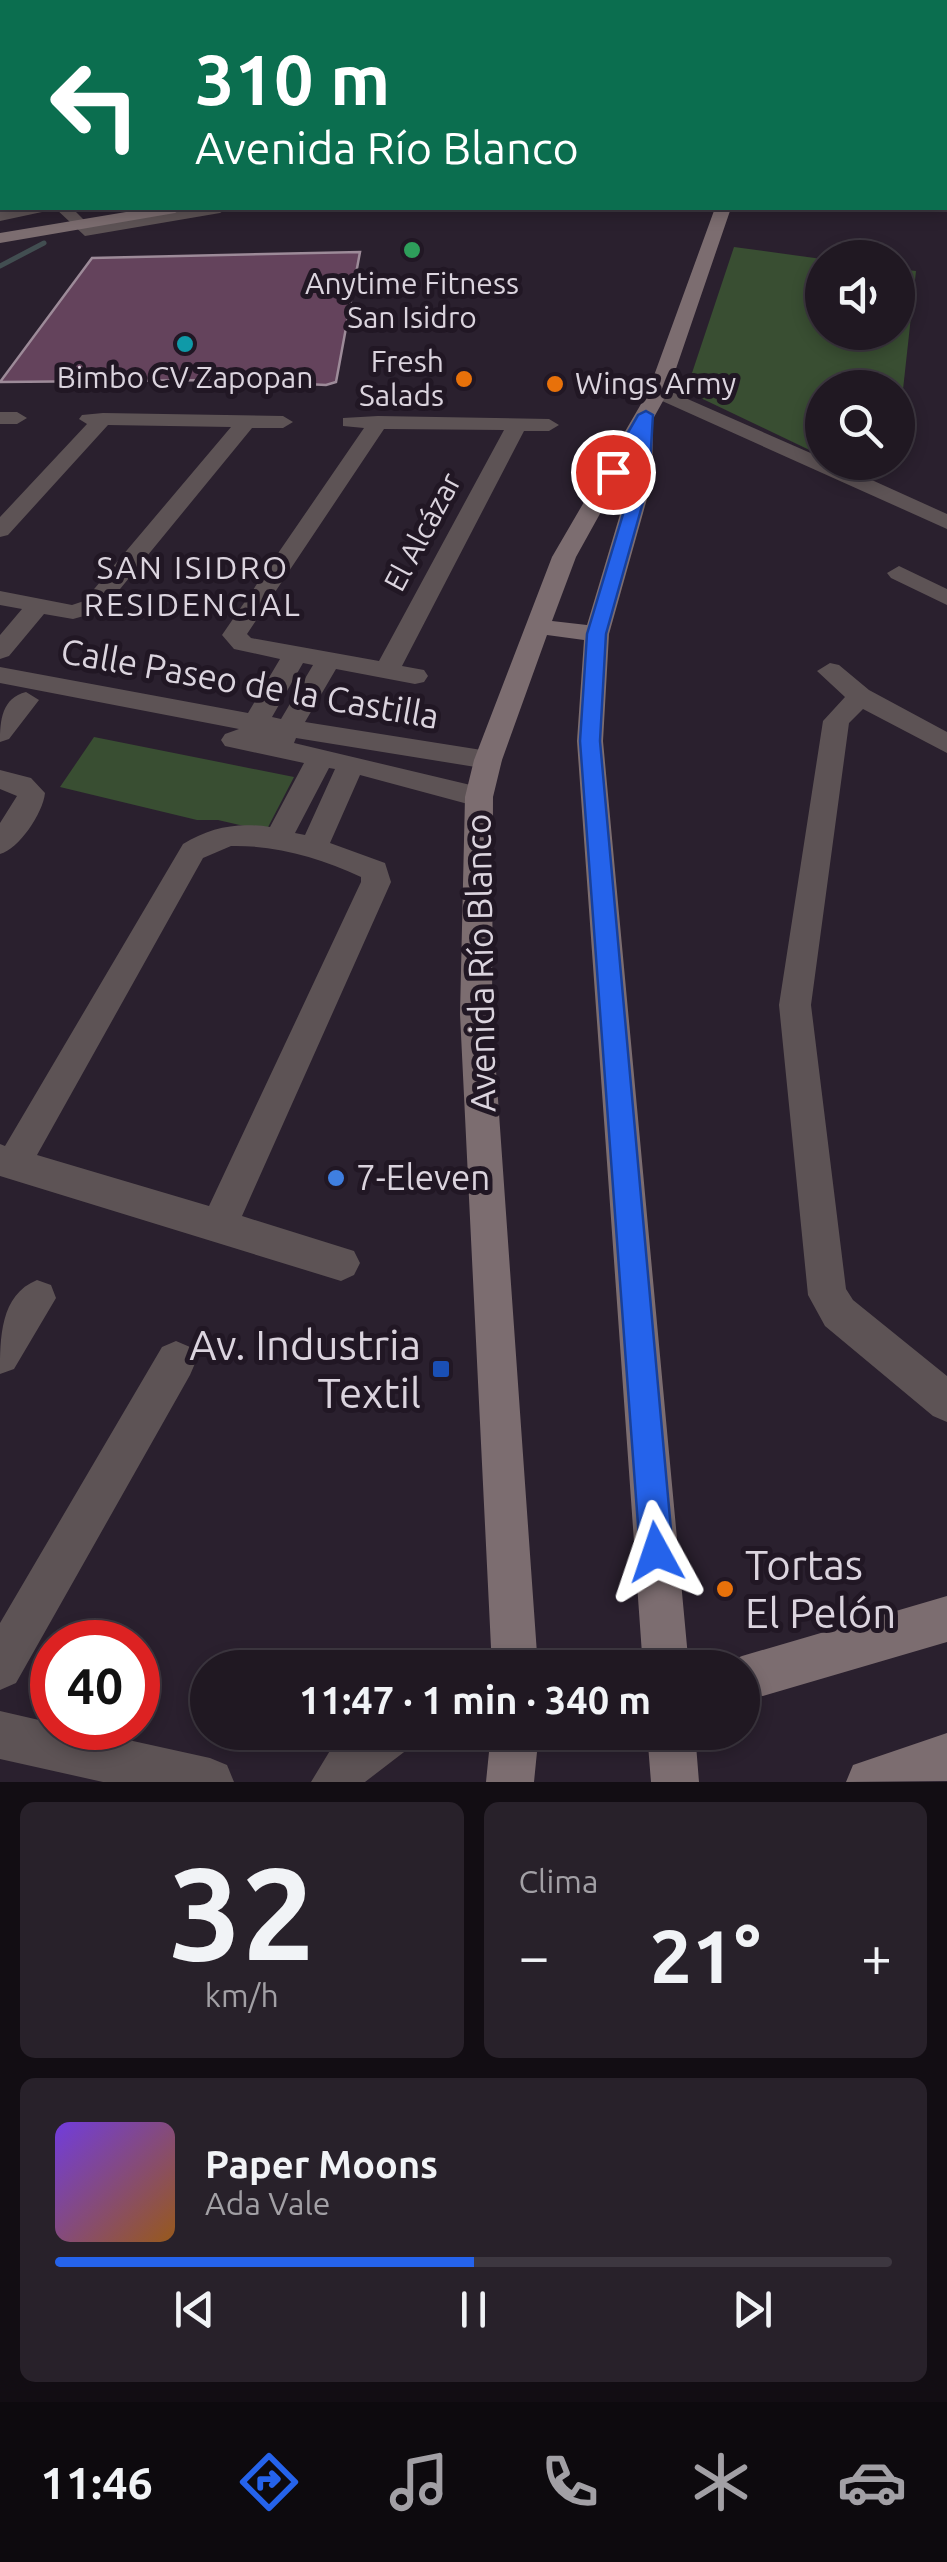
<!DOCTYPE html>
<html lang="es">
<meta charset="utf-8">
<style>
:root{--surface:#201822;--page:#28212a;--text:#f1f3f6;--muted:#a2a0a5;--line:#3d3740;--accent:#2563eb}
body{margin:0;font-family:Ubuntu,sans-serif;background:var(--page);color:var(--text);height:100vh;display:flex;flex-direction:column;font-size:38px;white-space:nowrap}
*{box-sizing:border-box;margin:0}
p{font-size:32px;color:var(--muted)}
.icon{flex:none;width:55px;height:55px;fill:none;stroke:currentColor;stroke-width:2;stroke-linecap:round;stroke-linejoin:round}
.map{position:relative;height:1782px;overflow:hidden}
.side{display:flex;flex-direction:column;gap:20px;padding:20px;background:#120d13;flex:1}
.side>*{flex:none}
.hud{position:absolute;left:0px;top:0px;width:948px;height:210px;box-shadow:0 5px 15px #0003,0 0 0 2px var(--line);background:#0b6e4f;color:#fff;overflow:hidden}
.controls{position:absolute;left:805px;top:240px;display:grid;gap:20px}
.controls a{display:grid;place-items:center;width:110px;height:110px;border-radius:50%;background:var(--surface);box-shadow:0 5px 15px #0003,0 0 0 2px var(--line);font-size:50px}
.speed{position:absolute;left:30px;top:1620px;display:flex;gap:20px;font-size:50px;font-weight:700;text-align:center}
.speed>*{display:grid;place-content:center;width:130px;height:130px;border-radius:50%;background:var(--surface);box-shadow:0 5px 15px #0003,0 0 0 2px var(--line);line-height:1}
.speed .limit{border:15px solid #d22;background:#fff;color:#111}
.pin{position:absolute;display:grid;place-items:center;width:85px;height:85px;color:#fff;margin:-42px;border:5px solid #fff;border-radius:50%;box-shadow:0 2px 10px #0007}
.me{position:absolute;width:110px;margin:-55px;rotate:355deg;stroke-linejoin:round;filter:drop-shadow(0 0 8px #0008)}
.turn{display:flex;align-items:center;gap:35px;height:210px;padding:0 30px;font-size:45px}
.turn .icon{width:130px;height:130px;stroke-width:2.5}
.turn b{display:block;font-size:70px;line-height:85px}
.big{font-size:75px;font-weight:700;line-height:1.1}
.side .card{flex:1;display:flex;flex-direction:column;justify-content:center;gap:15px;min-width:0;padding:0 35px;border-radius:15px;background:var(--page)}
.side .dial{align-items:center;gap:0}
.dial b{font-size:130px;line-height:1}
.song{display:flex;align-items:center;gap:30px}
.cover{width:120px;height:120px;border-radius:15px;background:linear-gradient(135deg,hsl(260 70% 55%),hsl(30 70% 35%))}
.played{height:10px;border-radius:5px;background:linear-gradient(90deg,var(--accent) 50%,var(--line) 50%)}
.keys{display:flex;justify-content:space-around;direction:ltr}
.heat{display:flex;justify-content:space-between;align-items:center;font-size:55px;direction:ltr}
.side .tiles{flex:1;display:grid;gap:20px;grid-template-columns:1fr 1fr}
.card:last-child{grid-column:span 2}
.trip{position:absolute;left:190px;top:1650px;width:570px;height:100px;border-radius:50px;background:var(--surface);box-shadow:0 5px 15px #0003,0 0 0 2px var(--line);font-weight:700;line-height:100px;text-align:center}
.dock{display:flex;height:160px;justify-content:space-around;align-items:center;background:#0d0a0e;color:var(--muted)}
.dock .icon{width:70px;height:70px}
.dock .active{color:var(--accent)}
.dock b{font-size:45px;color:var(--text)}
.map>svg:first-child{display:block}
</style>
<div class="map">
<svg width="947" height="1782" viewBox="0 0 947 1782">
<rect width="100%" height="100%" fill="#2a202e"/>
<path fill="#394e32" d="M734 247 822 259V332H898V269L916 271 898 435V388H822V456L686 391Z
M94 737 294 777 266 831 218 820H197L60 787Z"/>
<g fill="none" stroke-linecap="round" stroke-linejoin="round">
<path stroke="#424e51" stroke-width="4" d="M316 2 376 0"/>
<path stroke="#424e51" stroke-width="5" d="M0 266 44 243"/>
</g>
<path fill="#64435c" stroke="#9d8b99" stroke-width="2.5" d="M360 252 336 382 326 385 222 380 0 382 92 258Z"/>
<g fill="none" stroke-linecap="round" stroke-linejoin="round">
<path fill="#5d5355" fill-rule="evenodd" d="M56 0H68L69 2H58Z
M625 0H637L639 2H627Z
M783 0H799L801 2H785Z
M939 0H947V5L938 2Z
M0 19 2 20V26L0 27Z
M945 29H947V37H945Z
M0 69 2 70V79L0 78Z
M23 208H72L89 225 195 208H228L220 213 85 236 56 209 0 221V211Z
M658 386 822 458V462H832L947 514V529L651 396 648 392Z
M0 412H17L27 418 17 424H0Z
M103 413 283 416 293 422 283 428H252L102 611 73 619 44 614 9 656 0 659V635L22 609 0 605V591L72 605 84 601 231 427 108 425 8 535 0 537V517L87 424 79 419 82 415Z
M378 416 549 419 559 425 549 431H524L402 666 424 670 428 676 424 682 415 684 336 669 305 722 488 751 498 753 502 760 498 767 488 769 296 738 294 743 479 787 489 790 493 797 489 804 479 807 360 775 330 843 385 863 391 882 242 1216 354 1251 360 1263 354 1275 341 1281 0 1176V1144L5 1146 183 844C211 827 237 822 270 827L304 763 225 746 221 740 225 734 239 729 0 683V667L248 713 280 659 234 649 222 635 364 428 343 426V418ZM384 429 504 430 379 661 251 638 247 634ZM303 663 313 665 281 719 272 717ZM329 768 335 769 305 835 295 833ZM231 846C276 845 320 858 361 877V882L209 1206 37 1155 203 858Z
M899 566 947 589V605L891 578 887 573Z
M830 663 839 665 869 690 947 732V753L863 709 849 723 811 1005 846 1289 853 1300 947 1376V1422L933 1416 825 1326 808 1295 779 1005 823 721 845 697 817 671Z
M26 692 39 700 9 739 0 742C0 720 2 698 26 692Z
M0 770 31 778 45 793C43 813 19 849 0 854V823L17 796 0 789Z
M37 1280 51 1285 56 1298 14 1369 0 1374C0 1338 0 1295 37 1280Z
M176 1341 190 1347 196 1361 190 1375 16 1683 0 1690V1623L162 1347Z
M0 1711 52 1723V1728H74L210 1758 227 1765 234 1782H103L0 1759Z
M350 1732H415L408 1749 365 1782H311L334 1744Z"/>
<path fill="#7c6d70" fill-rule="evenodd" d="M945 50H947V58H945Z
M947 73V81L945 82V74Z
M150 208H183L175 213 0 243V233Z
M715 208H731L668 392 653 419 652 481 609 634 603 741 689 1668H643L577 741 584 640 547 635 502 760 493 797 492 1014 538 1668H492L460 1014 465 797 474 760 552 557 648 392ZM632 456 630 481 587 625 552 621 576 557Z
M947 1596V1642L742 1702V1668H724L726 1663 742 1656Z
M491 1732H539L534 1782H486Z
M647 1732H695L699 1782H651Z
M947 1733V1781L846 1782 853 1765Z"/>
</g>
<path fill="#2563eb" stroke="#184099" stroke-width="2.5" d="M646 411 653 415 649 481 606 634 600 741 673 1552 668 1563 656 1568 645 1563 640 1552 580 741 587 634 633 481 636 446 619 475 605 472 638 415Z"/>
<circle fill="#2e9e5b" stroke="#211724" stroke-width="4" cx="412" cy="250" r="10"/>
<circle fill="#0f9aa8" stroke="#211724" stroke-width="4" cx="185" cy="344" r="10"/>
<g fill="#e8710a" stroke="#211724" stroke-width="4">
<circle cx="464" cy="379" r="10"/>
<circle cx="555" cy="384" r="10"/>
<circle cx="725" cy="1589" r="10"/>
</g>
<circle fill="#3f7fe0" stroke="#211724" stroke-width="4" cx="336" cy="1178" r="10"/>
<rect fill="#1a4fb4" stroke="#211724" stroke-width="4" x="431" y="1359" width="20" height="20" rx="5"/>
<g text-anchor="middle" stroke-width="10" stroke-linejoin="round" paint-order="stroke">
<g font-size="30" fill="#dbd4de" stroke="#211724">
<text x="412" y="294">Anytime Fitness<tspan x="412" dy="34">San Isidro</tspan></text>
<text x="444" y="372" text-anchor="end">Fresh<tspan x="444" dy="34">Salads</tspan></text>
<text x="185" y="388">Bimbo CV Zapopan</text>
<text x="575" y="394" text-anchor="start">Wings Army</text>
</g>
<g font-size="30" fill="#dbd4de" stroke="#211724">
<text transform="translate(423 532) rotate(-62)" y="10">El Alcázar</text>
</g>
<g font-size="32" letter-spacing="2.5" fill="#dbd4de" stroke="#211724">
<text x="193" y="579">SAN ISIDRO<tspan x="193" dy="37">RESIDENCIAL</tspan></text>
</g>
<g font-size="35" fill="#dbd4de" stroke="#211724">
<text transform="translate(250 684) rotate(10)" y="12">Calle Paseo de la Castilla</text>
<text transform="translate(481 963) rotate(-91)" y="12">Avenida Río Blanco</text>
</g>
<g font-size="35" fill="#dbd4de" stroke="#211724" text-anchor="start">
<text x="356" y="1190">7-Eleven</text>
</g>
<g font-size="42" fill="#dbd4de" stroke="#211724" text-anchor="end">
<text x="421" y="1360">Av. Industria<tspan x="421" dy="48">Textil</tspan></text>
<text x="745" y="1580" text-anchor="start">Tortas<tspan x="745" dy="48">El Pelón</tspan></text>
</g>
</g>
</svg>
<div class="controls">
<a><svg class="icon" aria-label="sound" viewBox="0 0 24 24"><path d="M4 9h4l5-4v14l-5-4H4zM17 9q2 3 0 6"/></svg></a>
<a><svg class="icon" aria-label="search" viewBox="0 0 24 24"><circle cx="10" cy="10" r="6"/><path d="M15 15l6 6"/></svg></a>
</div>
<div class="speed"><div class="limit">40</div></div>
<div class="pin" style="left:613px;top:472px;background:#d93025"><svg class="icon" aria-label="arrive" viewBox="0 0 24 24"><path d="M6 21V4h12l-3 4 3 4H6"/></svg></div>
<svg class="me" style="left:656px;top:1552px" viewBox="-20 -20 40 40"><path d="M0-17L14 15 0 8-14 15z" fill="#2563eb" stroke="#fff" stroke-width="4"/></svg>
<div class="trip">11:47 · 1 min · 340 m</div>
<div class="hud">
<div class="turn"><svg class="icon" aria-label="left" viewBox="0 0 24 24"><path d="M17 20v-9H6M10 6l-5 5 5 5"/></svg><div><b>310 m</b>Avenida Río Blanco</div></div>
</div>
</div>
<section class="side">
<div class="tiles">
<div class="card dial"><b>32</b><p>km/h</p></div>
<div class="card"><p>Clima</p>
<div class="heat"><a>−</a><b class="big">21°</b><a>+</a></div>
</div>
<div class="card">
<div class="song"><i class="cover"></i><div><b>Paper Moons</b><p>Ada Vale</p></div></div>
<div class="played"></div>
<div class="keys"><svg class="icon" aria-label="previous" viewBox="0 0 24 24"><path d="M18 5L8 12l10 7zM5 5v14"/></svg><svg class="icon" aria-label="pause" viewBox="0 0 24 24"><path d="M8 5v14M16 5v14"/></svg><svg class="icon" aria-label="next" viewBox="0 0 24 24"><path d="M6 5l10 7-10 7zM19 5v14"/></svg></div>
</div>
</div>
</section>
<nav class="dock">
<b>11:46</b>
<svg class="icon active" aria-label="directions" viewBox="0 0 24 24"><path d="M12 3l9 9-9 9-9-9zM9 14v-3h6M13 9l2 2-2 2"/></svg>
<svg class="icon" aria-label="music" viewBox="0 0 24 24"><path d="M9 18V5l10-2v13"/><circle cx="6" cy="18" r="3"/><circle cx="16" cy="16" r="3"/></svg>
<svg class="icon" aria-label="phone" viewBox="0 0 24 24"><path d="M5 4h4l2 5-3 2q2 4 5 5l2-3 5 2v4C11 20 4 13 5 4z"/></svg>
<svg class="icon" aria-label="climate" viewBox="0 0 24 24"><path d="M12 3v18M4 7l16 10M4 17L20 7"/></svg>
<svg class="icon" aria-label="car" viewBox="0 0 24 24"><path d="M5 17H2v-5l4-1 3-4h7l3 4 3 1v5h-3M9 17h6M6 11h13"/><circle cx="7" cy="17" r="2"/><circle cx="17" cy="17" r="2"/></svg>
</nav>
